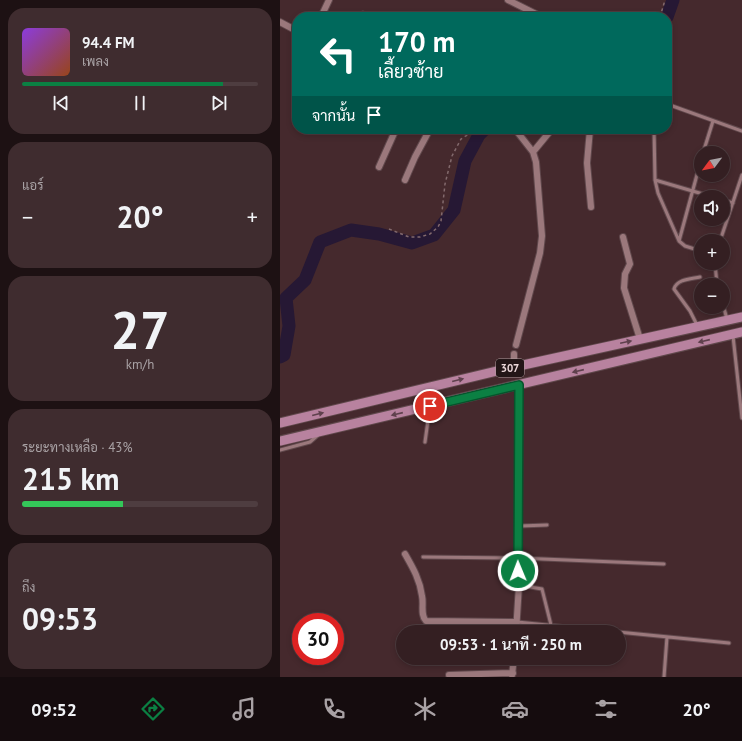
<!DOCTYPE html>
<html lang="th">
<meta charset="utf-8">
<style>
:root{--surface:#341f22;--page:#3f2c2f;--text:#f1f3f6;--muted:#a9a2a5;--line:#4e3d40;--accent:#0b8043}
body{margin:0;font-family:"PT Sans",Sarabun,sans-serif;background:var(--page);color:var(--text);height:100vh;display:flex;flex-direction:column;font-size:15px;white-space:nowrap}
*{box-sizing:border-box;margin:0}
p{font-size:13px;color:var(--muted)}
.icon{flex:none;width:22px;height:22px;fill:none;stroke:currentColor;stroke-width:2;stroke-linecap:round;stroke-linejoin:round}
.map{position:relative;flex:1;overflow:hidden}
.drawer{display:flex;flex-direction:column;gap:8px;padding:8px;background:#1d1113;width:280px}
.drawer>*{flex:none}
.top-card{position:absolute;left:12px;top:12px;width:380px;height:122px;border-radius:16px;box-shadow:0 2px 6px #0003,0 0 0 1px var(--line);background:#00695c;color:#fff;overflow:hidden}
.needle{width:26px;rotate:238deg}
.buttons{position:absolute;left:414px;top:146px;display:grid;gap:8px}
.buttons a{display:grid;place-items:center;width:36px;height:36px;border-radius:50%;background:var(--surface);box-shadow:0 2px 6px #0003,0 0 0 1px var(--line);font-size:20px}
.speed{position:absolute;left:12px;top:613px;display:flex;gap:8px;font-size:20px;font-weight:700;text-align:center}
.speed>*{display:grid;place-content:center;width:52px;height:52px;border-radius:50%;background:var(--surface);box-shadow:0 2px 6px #0003,0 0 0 1px var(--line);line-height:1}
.speed .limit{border:6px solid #d22;background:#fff;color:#111}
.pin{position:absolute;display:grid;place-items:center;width:34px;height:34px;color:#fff;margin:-17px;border:2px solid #fff;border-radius:50%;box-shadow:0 1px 4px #0007}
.me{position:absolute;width:44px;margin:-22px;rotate:359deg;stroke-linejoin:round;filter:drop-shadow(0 0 3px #0008)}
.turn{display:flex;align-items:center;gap:14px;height:84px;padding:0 20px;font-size:18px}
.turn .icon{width:52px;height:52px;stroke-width:2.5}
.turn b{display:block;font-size:28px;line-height:34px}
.then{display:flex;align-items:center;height:38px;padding:0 20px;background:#0003;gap:8px;font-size:15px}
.big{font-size:30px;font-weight:600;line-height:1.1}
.drawer .widget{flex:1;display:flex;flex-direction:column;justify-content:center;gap:6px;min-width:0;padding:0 14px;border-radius:16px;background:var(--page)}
.drawer .dial{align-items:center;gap:0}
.dial b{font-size:52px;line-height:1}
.song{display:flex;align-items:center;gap:12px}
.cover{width:48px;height:48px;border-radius:6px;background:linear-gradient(135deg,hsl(270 70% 55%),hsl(20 70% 35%))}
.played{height:4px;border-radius:2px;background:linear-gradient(90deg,var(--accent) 85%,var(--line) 85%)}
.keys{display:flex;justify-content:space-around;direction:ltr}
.heat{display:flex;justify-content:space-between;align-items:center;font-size:22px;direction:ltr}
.charge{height:6px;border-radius:3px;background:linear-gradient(90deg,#34c759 43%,var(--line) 0)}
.trip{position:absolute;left:116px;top:625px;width:230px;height:40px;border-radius:20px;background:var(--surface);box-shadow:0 2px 6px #0003,0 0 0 1px var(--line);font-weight:600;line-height:40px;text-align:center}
.dock{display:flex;height:64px;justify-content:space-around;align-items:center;background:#150c0e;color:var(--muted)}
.dock .icon{width:28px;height:28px}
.dock .current{color:var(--accent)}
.dock b{font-size:18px;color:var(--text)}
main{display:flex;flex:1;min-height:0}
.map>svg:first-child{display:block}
</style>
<main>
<section class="drawer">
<div class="widget">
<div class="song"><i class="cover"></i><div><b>94.4 FM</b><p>เพลง</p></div></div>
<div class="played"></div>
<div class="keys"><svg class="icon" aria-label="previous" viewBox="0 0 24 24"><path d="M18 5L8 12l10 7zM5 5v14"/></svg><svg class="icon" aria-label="pause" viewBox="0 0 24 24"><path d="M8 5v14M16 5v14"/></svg><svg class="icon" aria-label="next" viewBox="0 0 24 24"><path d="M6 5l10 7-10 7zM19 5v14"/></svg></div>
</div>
<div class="widget"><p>แอร์</p>
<div class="heat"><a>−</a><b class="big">20°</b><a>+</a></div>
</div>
<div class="widget dial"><b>27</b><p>km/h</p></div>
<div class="widget"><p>ระยะทางเหลือ · 43%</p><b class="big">215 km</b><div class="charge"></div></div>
<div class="widget"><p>ถึง</p><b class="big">09:53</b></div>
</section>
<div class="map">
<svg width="462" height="677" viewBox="0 0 462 677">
<rect width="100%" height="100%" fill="#45292d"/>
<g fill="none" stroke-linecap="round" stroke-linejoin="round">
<path stroke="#261834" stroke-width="13" d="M387 17 393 0
M0 357 4 355 9 326 6 298 25 280 40 242 71 230 99 234 132 243 154 235 174 210 185 161 199 135 205 129"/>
<defs>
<path id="lane" d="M81 17 83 13
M17 44 14 52 17 64
M387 104 462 131
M374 129 375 180 378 193 399 241
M423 153 433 121
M421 160 399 241 405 246 421 251
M375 180 433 197
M443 200 453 203
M440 241 462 175
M435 263 437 285
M443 305 447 319
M417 325 410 311 394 289C397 279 411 279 420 277
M453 336 462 418
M145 442 150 406
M0 450 30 442 38 435
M240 526 267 525
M143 557 238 558 384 564
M239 585 262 589 271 625
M237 622 449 643
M384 677 387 637"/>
<path id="street" d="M228 0 262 17
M41 17 49 0
M0 22 17 31
M235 129 253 152 256 162 262 236 260 253 236 345
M310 129 307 163 311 207
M253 152 272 129
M99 167 116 129
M125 180 135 157 150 129
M343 237 350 264 345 274 344 288 360 339
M234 354V367
M125 554C133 568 140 580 142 596 144 604 140 615 146 621L237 622
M236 632 239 585V385
M169 675 233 673
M232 675 234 658"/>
<path id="primary" d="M0 423 234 367 462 317
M0 441 462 332"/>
</defs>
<use href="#lane" stroke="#60484c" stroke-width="5"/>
<use href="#street" stroke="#60484c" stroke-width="8"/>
<use href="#primary" stroke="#60484c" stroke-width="11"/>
<path stroke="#836a6d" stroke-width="1.5" stroke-dasharray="3 3" stroke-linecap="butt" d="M292 17H310
M380 17 385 0
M109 229 129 237H140L150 234 158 227 161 221 165 184 172 156 181 139 197 129"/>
<use href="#lane" stroke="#9b787c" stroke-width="3"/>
<use href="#street" stroke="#9b787c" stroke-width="6"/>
<use href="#primary" stroke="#b8829f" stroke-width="9"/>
</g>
<defs><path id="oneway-solid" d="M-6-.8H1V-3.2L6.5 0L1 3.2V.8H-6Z"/></defs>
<g fill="#5f414d">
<use href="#oneway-solid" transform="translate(424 341) rotate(167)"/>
<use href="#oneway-solid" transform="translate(346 342) rotate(-12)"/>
<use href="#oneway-solid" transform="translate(298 371) rotate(167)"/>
<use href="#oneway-solid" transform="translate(178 380) rotate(-14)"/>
<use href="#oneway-solid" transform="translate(38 414) rotate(-14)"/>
<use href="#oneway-solid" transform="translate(117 414) rotate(167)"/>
</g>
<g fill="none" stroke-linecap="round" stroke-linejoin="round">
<defs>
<path id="route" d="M150 406 239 385 238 571"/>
</defs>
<use href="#route" stroke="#07532c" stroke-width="10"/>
<use href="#route" stroke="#0b8043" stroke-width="7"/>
</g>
<g text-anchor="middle" stroke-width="4" stroke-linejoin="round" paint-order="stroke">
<rect fill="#231617" stroke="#ae9c9e" stroke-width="1" x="216" y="359" width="28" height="18" rx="3"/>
<g font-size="11" font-weight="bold" fill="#ead6d8">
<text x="230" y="372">307</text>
</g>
</g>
</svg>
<div class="buttons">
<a><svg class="needle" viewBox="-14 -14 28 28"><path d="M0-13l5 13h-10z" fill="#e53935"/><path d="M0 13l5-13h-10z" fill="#a9a2a5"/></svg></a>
<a><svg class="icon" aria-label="sound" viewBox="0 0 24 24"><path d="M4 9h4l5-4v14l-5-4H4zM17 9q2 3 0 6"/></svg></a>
<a>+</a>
<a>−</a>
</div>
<div class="speed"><div class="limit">30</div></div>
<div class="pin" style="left:150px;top:406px;background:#d93025"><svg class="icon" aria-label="arrive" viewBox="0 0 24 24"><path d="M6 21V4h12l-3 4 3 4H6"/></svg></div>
<svg class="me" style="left:238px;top:571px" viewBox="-20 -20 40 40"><circle r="17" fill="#0b8043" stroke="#fff" stroke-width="3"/><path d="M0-11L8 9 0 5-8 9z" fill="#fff"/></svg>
<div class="trip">09:53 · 1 นาที · 250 m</div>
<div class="top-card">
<div class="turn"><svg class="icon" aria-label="left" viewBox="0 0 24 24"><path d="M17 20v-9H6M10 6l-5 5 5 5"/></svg><div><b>170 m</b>เลี้ยวซ้าย</div></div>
<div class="then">จากนั้น<svg class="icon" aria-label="arrive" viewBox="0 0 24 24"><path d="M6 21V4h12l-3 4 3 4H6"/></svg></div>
</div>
</div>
</main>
<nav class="dock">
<b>09:52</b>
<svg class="icon current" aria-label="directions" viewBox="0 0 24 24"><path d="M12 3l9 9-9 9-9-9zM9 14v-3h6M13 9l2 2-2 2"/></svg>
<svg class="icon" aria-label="music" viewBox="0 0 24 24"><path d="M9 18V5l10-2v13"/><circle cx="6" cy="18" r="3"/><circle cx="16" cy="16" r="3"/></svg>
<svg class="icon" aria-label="phone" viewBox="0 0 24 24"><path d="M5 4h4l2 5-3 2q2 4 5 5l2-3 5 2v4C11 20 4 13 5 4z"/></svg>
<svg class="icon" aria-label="climate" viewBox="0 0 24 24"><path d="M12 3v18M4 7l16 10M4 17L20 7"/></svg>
<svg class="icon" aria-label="car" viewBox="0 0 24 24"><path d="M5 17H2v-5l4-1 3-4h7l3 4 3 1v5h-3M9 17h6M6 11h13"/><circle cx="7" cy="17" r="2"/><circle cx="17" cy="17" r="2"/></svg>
<svg class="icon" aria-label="filters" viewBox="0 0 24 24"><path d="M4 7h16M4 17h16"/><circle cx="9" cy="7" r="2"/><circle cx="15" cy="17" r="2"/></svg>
<b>20°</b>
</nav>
